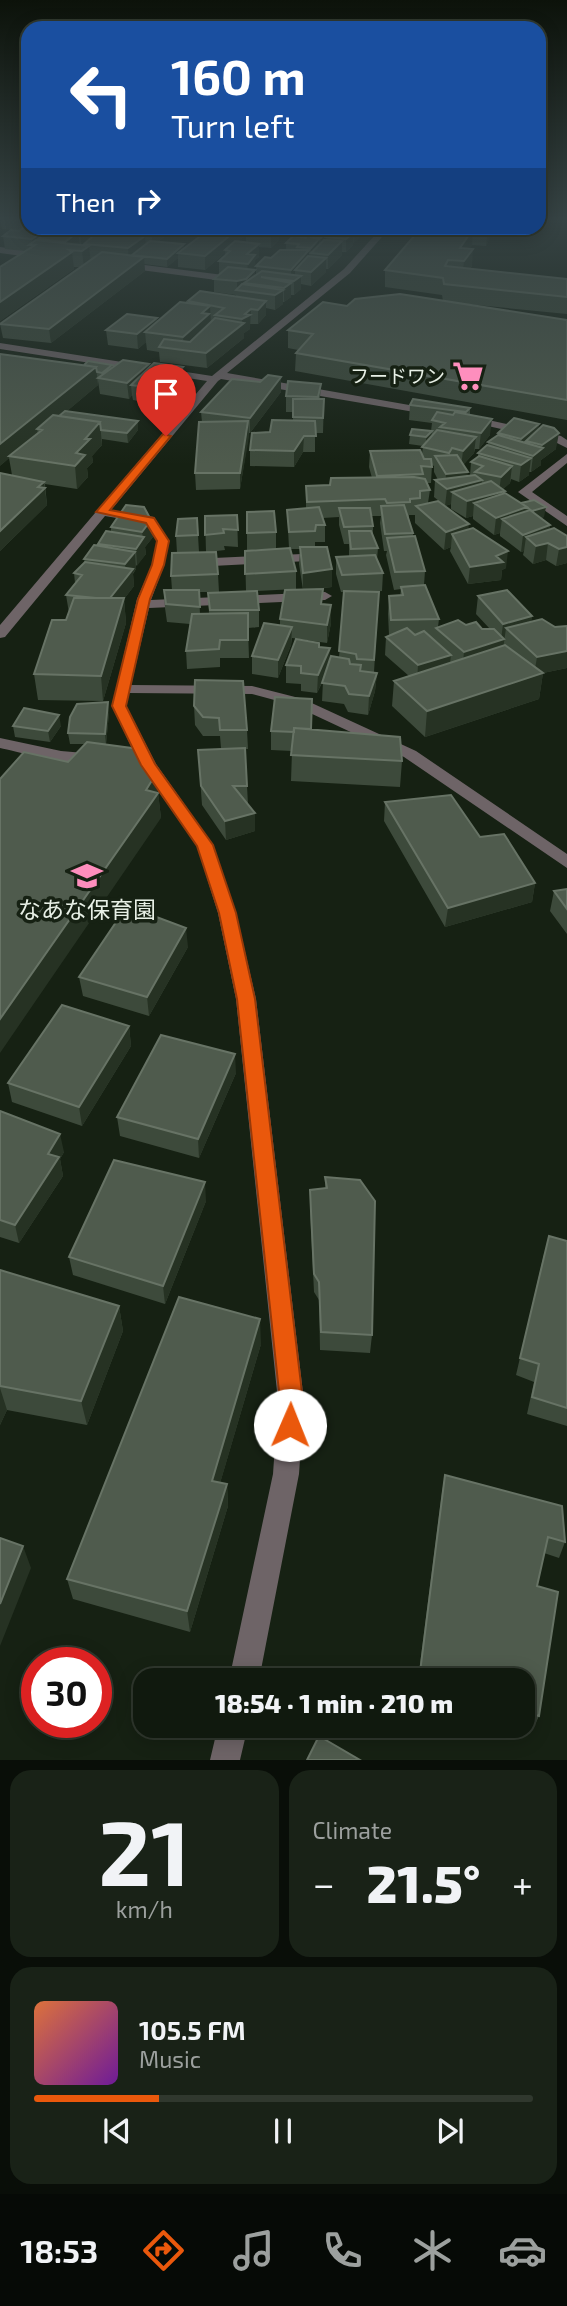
<!DOCTYPE html>
<meta charset="utf-8">
<style>
:root{--surface:#10190e;--page:#192217;--text:#f1f3f6;--muted:#9ca09e;--line:#30382e;--accent:#ea580c}
body{margin:0;font-family:"Exo 2","Noto Sans JP",sans-serif;background:var(--page);color:var(--text);height:100vh;display:flex;flex-direction:column;font-size:26px;white-space:nowrap}
*{box-sizing:border-box;margin:0}
p{font-size:23px;color:var(--muted)}
.icon{flex:none;width:38px;height:38px;fill:none;stroke:currentColor;stroke-width:2;stroke-linecap:round;stroke-linejoin:round}
.map{position:relative;height:1760px;overflow:hidden}
.panel{display:flex;flex-direction:column;gap:10px;padding:10px;background:#090e08;flex:1}
.panel>*{flex:none}
.guide{position:absolute;left:21px;top:21px;width:525px;height:214px;border-radius:21px;box-shadow:0 4px 18px #0003,0 0 0 2px var(--line);background:#1a4fa0;color:#fff;overflow:hidden}
.speed{position:absolute;left:21px;top:1647px;display:flex;gap:14px;font-size:35px;font-weight:700;text-align:center}
.speed>*{display:grid;place-content:center;width:91px;height:91px;border-radius:50%;background:var(--surface);box-shadow:0 4px 18px #0003,0 0 0 2px var(--line);line-height:1}
.speed .limit{border:10px solid #d22;background:#fff;color:#111}
.pin{position:absolute;display:grid;place-items:center;width:60px;height:60px;color:#fff;margin:-72px -30px;border-radius:50% 50% 50% 0;rotate:-45deg;box-shadow:0 0 7px #0007}
.pin .icon{rotate:45deg}
.me{position:absolute;width:77px;margin:-38px;rotate:1deg;stroke-linejoin:round;filter:drop-shadow(0 0 5px #0008)}
.turn{display:flex;align-items:center;gap:24px;height:147px;padding:0 35px;font-size:32px}
.turn .icon{width:91px;height:91px;stroke-width:2.5}
.turn b{display:block;font-size:49px;line-height:60px}
.then{display:flex;align-items:center;height:66px;padding:0 35px;background:#0003;gap:14px;font-size:26px}
.big{font-size:52px;font-weight:800;line-height:1.1}
.panel .card{flex:1;display:flex;flex-direction:column;justify-content:center;gap:10px;min-width:0;padding:0 24px;border-radius:21px;background:var(--page)}
.panel .dial{align-items:center;gap:0}
.dial b{font-size:91px;line-height:1}
.song{display:flex;align-items:center;gap:21px}
.cover{width:84px;height:84px;border-radius:10px;background:linear-gradient(135deg,hsl(20 70% 55%),hsl(280 70% 35%))}
.played{height:7px;border-radius:4px;background:linear-gradient(90deg,var(--accent) 25%,var(--line) 25%)}
.keys{display:flex;justify-content:space-around;direction:ltr}
.heat{display:flex;justify-content:space-between;align-items:center;font-size:38px;direction:ltr}
.panel .tiles{flex:1;display:grid;gap:10px;grid-template-columns:1fr 1fr}
.card:last-child{grid-column:span 2}
.trip{position:absolute;left:133px;top:1668px;width:402px;height:70px;border-radius:21px;background:var(--surface);box-shadow:0 4px 18px #0003,0 0 0 2px var(--line);font-weight:800;line-height:70px;text-align:center}
.dock{display:flex;height:112px;justify-content:space-around;align-items:center;background:#060a06;color:var(--muted)}
.dock .icon{width:49px;height:49px}
.dock .current{color:var(--accent)}
.dock b{font-size:32px;color:var(--text)}
.map>svg:first-child{display:block}
</style>
<div class="map">
<svg width="567" height="1760" viewBox="0 0 567 1760">
<rect width="100%" height="100%" fill="#162113"/>
<g fill="none" stroke-linecap="round" stroke-linejoin="round">
<path fill="#6e6467" fill-rule="evenodd" d="M350 228H390L350 273 227 373 432 409 437 412 432 415 221 379 218 381 111 510 154 517 169 541 164 565 151 600 325 592 332 596 325 600 149 608 131 685 252 686 303 699 416 751 567 854V868L404 757 293 705 252 694 129 693 126 706 156 764 213 845 236 913 256 999 304 1401 299 1474 259 1680H229L273 1474 278 1401 236 999 218 913 197 846 140 765 112 706 137 599 152 565 157 541 146 523 105 516 5 637 0 638V625L207 381 0 349V343L212 376 344 269 377 233Z
M0 247 44 253 48 256 44 259 0 253Z
M121 262 239 277 243 280 239 283 118 267Z
M470 416 561 436 567 440V448L553 441 466 421 465 419Z
M567 454V463L532 492 567 516V526L518 492Z
M323 553 329 557 328 560 193 567 187 563 193 559Z
M0 738 61 751 96 754 104 759C91 772 20 752 0 748Z
M218 1726H248L240 1760H210Z"/>
</g>
<path fill="#3d4a3b" fill-rule="evenodd" d="M0 218H28V228H176L158 242 184 244V249L205 232 187 230V228H294V229L282 237H279V240L271 248 259 247V257L255 260V275L256 274V266L286 250V243L296 236V233L301 228H362V235L353 243V245L346 252H342V255L328 269H326V272L311 286 301 284V289L294 295H291V297L284 302H283V304L275 310 266 308V315L258 324H250V329L244 333V338L207 368 160 362 159 352 147 350 146 342 138 349 108 345 106 330 157 321 188 303V301L236 296V295L214 292V279L219 274V261L225 255V253L205 270 178 267V258L167 267 144 264 145 271 51 343 3 338 0 324 80 267H74V269L0 321V267L25 251 5 249 3 236 10 230 2 229ZM94 235 84 244V246L80 245V244H81ZM246 235V242L238 241Z
M421 228H490L489 240 486 246 472 245 469 249 472 266 470 269 567 279V314L456 303 567 320V420L295 371 296 353 298 350 288 348V330L347 306 443 301 442 295 385 287V270Z
M149 364 150 367H183L184 383 161 405 133 400 132 395 129 399 100 394 98 381V385L67 411 138 430 128 443 102 439V445L92 456 93 462 87 468 88 477 77 489 45 484 47 505 0 551V473L12 475 9 458 0 466 84 365 113 367Z
M281 377V392L250 433H249L240 489 196 490 195 473 202 422 201 412 260 382Z
M321 384 320 399H324L323 433H315V452H303L294 467 250 466V450L270 432 293 421V412H286V396Z
M410 405 470 408V415L490 435 479 449H475L474 453 463 465 467 476H470L471 462 478 457V453L488 445V442L497 436 498 433 539 424 538 429 556 449 541 460V465L531 472H529V475L519 482 511 479 510 483 503 489 504 493 544 517 541 518 550 525 549 530 567 536V563L556 566 546 560 533 564 523 555 524 551 521 552 500 536V533L494 535 473 519V516L466 518 451 509V504L445 506 434 497 435 480H438L434 472V466L432 465 431 483H427L430 490 428 503 468 529 506 568 502 570 501 580 468 584 450 551 451 547 444 550 415 523V515H409V519L413 533V536L425 571 424 585 439 619 438 627 466 625 482 629H490L476 614 478 596 532 616 531 621 555 627 567 626V668L543 673 539 699 425 737 392 706 394 681 409 676 385 655 386 637 389 635 388 614 389 596H400L401 589 394 590 386 555 387 551H384L380 523 381 516H372L373 526V536L378 548 377 559 383 573 382 591 364 592H379L374 672 377 673 375 691 368 715 348 712 344 704 322 701 323 681 317 693 301 691V684L286 683V665L319 647 330 660 339 657 344 592H341L336 574V557L349 556V544H344L339 525V517L323 518 325 525V542H315V547L332 569V587L309 590 322 604 331 623 327 643 292 638 291 645 278 678 252 674V656L280 625V619L303 590 299 564 300 549H290L296 571V589L257 591 259 610V627L248 628 249 658H220V667L187 669 186 651 190 624 167 622 165 608 164 590H172L171 576 177 553 176 536 197 518 199 552H206L205 516 237 515 238 547 224 546 225 550 208 552 218 574 219 592H199L200 614H209L208 593 246 591 245 551 289 548 287 510 306 508V486L330 485 372 478 369 467 370 451 422 454 423 446 409 444 410 435 431 431 432 423 409 420Z
M247 512 276 532V549L247 550Z
M151 520 153 537 145 547 146 554 136 566V569L133 574 134 586 124 599 126 623 103 701 38 700 34 674 66 620 69 613 66 595 75 583 74 573 85 563 84 559 98 546V544L111 532V527Z
M194 706 247 730 248 749H245L248 804 255 813V831L226 840 202 805 198 750 233 748H221L220 736H203L195 725Z
M109 713 106 744 158 793 161 818 68 762 85 744H70L68 733Z
M13 726H61L50 742 15 737Z
M311 730 402 761 400 787 291 781 292 751 271 750V731Z
M385 802 480 837 535 883 532 902 445 927 384 821Z
M567 889V934L550 911 554 891Z
M188 947 149 1016 83 996 79 977Z
M129 1026 131 1046 82 1126 12 1102 8 1083Z
M236 1073 199 1158 120 1136 117 1117Z
M0 1111 64 1152 60 1159 63 1176 19 1243 0 1237Z
M325 1177 372 1335 370 1353 320 1350 319 1300 314 1292 310 1209V1190L325 1188Z
M206 1201 165 1304 73 1275 69 1257Z
M567 1241V1426L527 1414 534 1382 516 1375 544 1254Z
M0 1270 119 1306 123 1331 87 1425 7 1410 0 1425Z
M261 1344 220 1483 227 1484 228 1506 190 1632 73 1599 67 1579Z
M445 1475 565 1542 559 1558 544 1553 537 1586 539 1716 533 1729 520 1726H523V1680H418L442 1492Z"/>
<path fill="#263223" d="M48 228 50 240 38 239 39 248 32 245V239Z
M52 228H62L63 232 53 239Z
M85 228H93L94 235 81 244 80 231Z
M159 228H176L152 246V233Z
M239 228H254L246 233V235L227 251 225 250V253L205 270V256Z
M279 228V240L271 248V235Z
M282 228H294V229L282 237Z
M357 228H362V235L354 243 355 230Z
M488 228H490L489 240 486 246Z
M329 229V237H326V245L320 251 321 238Z
M473 229 472 245 461 261 460 248Z
M78 232 80 245 69 250 66 255 65 242Z
M354 232 353 245 346 252V239Z
M145 236 146 249 129 262 128 248Z
M319 239V253H311V248Z
M342 241V255L328 269V255Z
M184 244V252L178 253V258L167 267V259Z
M259 244V257L255 260 256 269 253 272 255 270V284L244 283 245 291 237 290V281L248 277 247 254Z
M89 246 91 263 84 268 82 251Z
M473 249 472 266 462 278 464 261Z
M309 250V263L295 270V278L291 281V270Z
M72 252 74 269 0 321V302Z
M144 257 145 271 51 343 49 329Z
M326 258V272L311 286V272Z
M301 276V289L294 295V281Z
M291 283V297L284 302V288Z
M283 290V304L275 310V295Z
M266 301V315L258 324V310Z
M210 306 211 324 184 351 183 337 202 313Z
M251 309 250 329 244 333V338L207 368 206 353 242 325V319L245 314Z
M157 318 158 333 145 332 146 342 138 349 137 334Z
M149 364 150 379 131 385 132 395 129 399 127 383Z
M96 367 98 385 53 423 42 430 37 429 38 435 9 456V458L0 466V444Z
M183 367 184 383 161 405 160 389Z
M281 377V392L250 433V418Z
M492 419 490 435 479 449 481 433Z
M138 421V430L128 443 127 433Z
M248 421 249 437 240 489V473Z
M100 422 102 445 92 456 93 462 87 468 88 477 77 489 75 466 76 453 85 439Z
M539 424 537 440 526 441 525 450 519 452 521 439Z
M432 431 431 441 426 446V437Z
M559 433 556 449 541 460V465L531 472 533 456 542 449V445Z
M304 436 303 452 294 467V451Z
M476 437 474 453 461 467 463 451Z
M531 458 529 475 519 482 521 465Z
M512 466 510 483 501 491H505L502 507 474 503 473 516 466 518 467 501 499 492 501 477Z
M468 472 467 484 482 480 481 497 452 492 451 504 445 506 447 489 445 488 446 474Z
M44 482 47 505 0 551V531Z
M527 507 525 524 502 519 500 533 494 535 496 518Z
M546 507 544 517 531 521 532 511Z
M151 520 153 537 145 547 146 554 137 566 136 549 143 539 142 532Z
M469 524 467 541 452 534 451 547 444 550 446 532Z
M550 525 546 560 533 564 536 546 526 537 524 551 521 552 523 535Z
M567 547V563L556 566 559 549Z
M508 551 506 568 502 570 501 580 468 584 470 567Z
M135 552 136 569 133 573 134 586 124 599 126 623 103 701 101 676 109 599 126 577 125 564Z
M332 569V587L303 590V573Z
M331 605V623L327 643V625Z
M532 616 529 634 506 628 502 657 462 670 464 652 501 640 503 624Z
M292 627 291 645 278 678V660Z
M330 648 329 667 317 693 318 675Z
M567 651V668L543 673 539 699 425 737 427 711 534 675 537 657Z
M451 655 449 673 417 683 418 665Z
M377 673 375 691 368 715 369 696Z
M108 702 109 713 106 745 105 734Z
M59 715 61 726 50 742 48 731Z
M156 774 161 818 0 1053V1019Z
M255 813V831L226 840 225 821Z
M535 883 532 902 445 927 448 908Z
M186 928 188 947 149 1016 147 997Z
M129 1026 131 1046 82 1126 79 1107Z
M235 1054 236 1073 199 1158 198 1139Z
M60 1134 64 1152 60 1159 63 1176 19 1243 15 1225 48 1154Z
M205 1182 206 1201 165 1304 163 1286Z
M119 1306 123 1331 87 1425 81 1401Z
M260 1319 261 1344 214 1504 212 1481Z
M0 1388 7 1410 0 1425Z
M227 1484 228 1506 190 1632 187 1611Z
M23 1546 31 1568 0 1646V1604Z"/>
<path fill="#4f5b4d" stroke="#677365" stroke-width="2" d="M11 218H28V222Z
M27 225H28V228H48L32 239 3 236 11 230 19 231Z
M65 228H85L80 231 70 230 78 232 65 242 38 239 48 232 62 230Z
M127 228H159L152 233 124 230Z
M211 228H239L205 256 178 253Z
M253 228H279L271 235 246 233Z
M301 228H314L329 229 321 238 310 237 319 239 311 248 297 247 299 244 286 243 293 236 306 238 308 234 296 233Z
M335 228H357L355 230Z
M421 228H488L487 230 473 229 460 248 473 249 464 261 448 260 445 266 567 279V297L444 284 443 278 385 270Z
M334 230 354 232 346 239 326 237Z
M99 231 145 236 128 248 84 244Z
M36 240 89 246 82 251 69 250 72 252 0 302V267L35 245H29Z
M324 240 342 241 328 255 311 253Z
M150 241 184 244 167 259 132 255Z
M235 241 259 244 247 254 255 255 248 264 219 261 230 251 225 250Z
M280 250H309L291 270 256 266 265 257 271 258Z
M102 252 144 257 49 329 0 324Z
M308 256 326 258 311 272 295 270Z
M228 267 255 270 246 279 237 281 214 279Z
M262 271 301 276 294 281 261 277 291 283 284 288 244 283Z
M242 284 283 290 275 295 236 290Z
M200 291 266 301 258 310 251 309 245 314 250 315 242 319 215 315 224 308 188 301Z
M400 294 567 320V400L296 353 313 334 288 330 323 302 347 306 355 299Z
M180 302 210 306 202 313 209 314 183 337 145 332Z
M127 314 157 318 137 334 106 330Z
M215 318 244 323 206 353 159 347 164 339 190 342Z
M0 354 96 367 0 444Z
M123 360 149 364 127 383 98 378Z
M88 361 112 365 102 373 97 372 96 367 84 365Z
M154 363 183 367 160 389 131 385Z
M268 375 281 377 250 418 201 412 232 379 260 382Z
M288 381 321 384 318 397 286 396Z
M293 399H324L323 418 293 417Z
M413 399 470 408 466 412 410 405Z
M65 411 138 421 127 433 101 430 100 422 59 416Z
M437 412 453 415 455 412 492 419 481 433 440 427 445 423 432 420Z
M53 415 100 422 85 439H90L76 453 85 455 75 466 9 456 42 430 37 429Z
M514 418 539 424 521 439 498 433Z
M272 420 315 421 316 436H304L294 451 250 450 252 433 270 432Z
M248 421 240 473H195L199 422Z
M543 425 554 428 559 433 542 445 526 441Z
M412 429 432 431 426 437 410 435Z
M437 430 476 437 463 451 452 448 449 453 422 447Z
M498 435 543 448 533 456 488 442Z
M487 445 531 458 521 465 478 453Z
M420 450 424 459H431L432 467 421 466 423 474 377 476 370 451Z
M457 455 468 472 446 474 435 456Z
M479 456 512 466 501 477 475 472 483 466 471 462Z
M0 473 44 482 38 487 45 488 0 531Z
M475 475 482 480 447 489 435 480Z
M414 477 425 479 430 490 420 491V498L410 499V502L387 503 385 499 307 502 306 486 330 485 331 478Z
M491 481 505 491 467 501 452 492Z
M505 493 527 507 496 518 474 503Z
M534 500 546 507 532 511 521 503Z
M438 501 469 524 446 532 416 506Z
M126 505 144 507 151 520 142 532 111 527Z
M404 505 413 533 385 534 381 506Z
M319 507 325 525H316L315 531 289 532 287 510Z
M339 508H370L373 526 344 527Z
M530 510 550 525 523 535 502 519Z
M274 511 276 532 247 533V512Z
M237 515 238 530 223 529 224 533 205 535V516Z
M197 518 198 535 176 536 178 519Z
M473 528 508 551 496 556 503 562 470 567 452 534Z
M554 528 567 536V547L559 549 548 543 536 546 526 537Z
M106 531 144 537 136 549 98 544Z
M349 531H371L378 548 351 549Z
M415 536 425 571 395 572 387 538Z
M94 545 135 552 125 564 84 559Z
M300 547H327L332 569 303 573Z
M290 548 296 571 245 574V551Z
M216 552 218 574 171 576 172 553Z
M375 555 383 573 342 575 336 557Z
M85 562 133 569 110 598H96L66 595 82 575 74 573Z
M425 585 439 619 391 620 389 596 403 595 401 587Z
M323 589 321 604 331 605 327 625 280 619 285 590Z
M164 590H199L200 607 166 604Z
M507 590 532 616 503 624 478 596Z
M257 591 259 610H210L208 593Z
M344 591 379 592 374 660 357 659 356 654 339 651Z
M74 598H124L101 676 34 674 52 620H66Z
M248 613V640H220L219 649 186 651 192 614Z
M542 619 555 627 567 626V651L537 657 506 628Z
M458 620 466 625 476 622 482 629H494L504 639 464 652 436 628Z
M264 623 292 627 278 660 252 656Z
M407 628 415 635 424 631 451 655 418 665 386 637Z
M296 639 319 643V647L330 648 318 675 301 673V666L286 665Z
M505 645 543 673 427 711 394 681Z
M331 656 349 659 350 664 361 665 360 671 377 673 369 696 349 694 345 686 322 683Z
M195 680 243 681 247 730H220L219 718 203 717 194 706Z
M275 697 312 699 311 729 294 728V732L271 731Z
M108 702 105 734 68 733 70 717 77 704Z
M24 708 59 715 48 731 13 726Z
M294 728 400 737 402 761 291 755Z
M87 742 139 749 156 774 146 790 158 793 0 1019V779L24 752 68 762Z
M245 748 247 786H233L255 813 225 821 201 786 198 750Z
M451 795 480 837 504 834 535 883 448 908 385 802Z
M567 889V909L554 891Z
M127 906 186 928 147 997 79 977Z
M62 1005 129 1026 79 1107 8 1083Z
M161 1035 235 1054 198 1139 117 1117Z
M0 1111 60 1134 48 1154 59 1157 15 1225 0 1220Z
M114 1160 205 1182 163 1286 69 1257Z
M325 1177 360 1180 375 1201 372 1335 321 1332 319 1282 314 1274 310 1190 327 1188Z
M549 1236 567 1241V1408L532 1397 539 1364 520 1358Z
M0 1270 119 1306 81 1401 0 1386Z
M179 1297 260 1319 212 1481 227 1484 187 1611 67 1579Z
M445 1475 562 1506 565 1542 548 1537 537 1586 558 1592 539 1716 523 1712V1680H419Z
M0 1538 23 1546 0 1604Z
M319 1736 360 1760H307Z"/>
<linearGradient id="sky" x2="0" y2="1"><stop stop-color="#0c120a"/><stop offset="0.47" stop-color="#364344"/><stop offset="1" stop-color="#364344" stop-opacity="0"/></linearGradient>
<rect width="567" height="465" fill="url(#sky)"/>
<path fill="#ea580c" stroke="#983908" stroke-width="2" d="M163 434 171 436 110 510 154 518 169 541 164 565 150 599 126 706 155 764 213 845 236 913 255 999 303 1401 301 1425 298 1433 290 1437 282 1433 278 1425 280 1401 237 999 219 913 197 846 141 765 112 706 138 599 152 565 157 541 146 523 96 512Z"/>
<defs>
<symbol id="supermarket-bare" viewBox="-9 -9 18 18"><path d="M-6-5.5h2.5l.6 2H6L4.5 2H-2.5L-4.4-4H-6ZM-1.5 3.2a1.3 1.3 0 1 0 .1 0ZM3 3.2a1.3 1.3 0 1 0 .1 0Z" fill="#fe8ebd" stroke="#162113" stroke-width="2.5" paint-order="stroke"/></symbol>
<symbol id="school-bare" viewBox="-9 -9 18 18"><path d="M0-5L7-2L0 1L-7-2ZM-4 1L0 2.5L4 1V4Q0 6-4 4Z" fill="#fe8ebd" stroke="#162113" stroke-width="2.5" paint-order="stroke"/></symbol>
</defs>
<g fill-rule="evenodd">
<use href="#supermarket-bare" x="446" y="354" width="44" height="44"/>
<use href="#school-bare" x="65" y="854" width="44" height="44"/>
</g>
<g text-anchor="middle" stroke-width="7" stroke-linejoin="round" paint-order="stroke">
<g font-size="19" fill="#e8f0e6" stroke="#162113" text-anchor="end">
<text x="445" y="383">フードワン</text>
</g>
<g font-size="23" fill="#e8f0e6" stroke="#162113">
<text x="87" y="918">なあな保育園</text>
</g>
</g>
</svg>
<div class="speed"><div class="limit">30</div></div>
<div class="pin" style="left:166px;top:436px;background:#d93025"><svg class="icon" aria-label="arrive" viewBox="0 0 24 24"><path d="M6 21V4h12l-3 4 3 4H6"/></svg></div>
<svg class="me" style="left:290px;top:1425px" viewBox="-20 -20 40 40"><circle r="19" fill="#fff"/><path d="M0-13L10 11 0 6-10 11z" fill="#ea580c"/></svg>
<div class="trip">18:54 · 1 min · 210 m</div>
<div class="guide">
<div class="turn"><svg class="icon" aria-label="left" viewBox="0 0 24 24"><path d="M17 20v-9H6M10 6l-5 5 5 5"/></svg><div><b>160 m</b>Turn left</div></div>
<div class="then">Then<svg class="icon" aria-label="right" viewBox="0 0 24 24"><path d="M7 20v-9h11M14 6l5 5-5 5"/></svg></div>
</div>
</div>
<section class="panel">
<div class="tiles">
<div class="card dial"><b>21</b><p>km/h</p></div>
<div class="card"><p>Climate</p>
<div class="heat"><a>−</a><b class="big">21.5°</b><a>+</a></div>
</div>
<div class="card">
<div class="song"><i class="cover"></i><div><b>105.5 FM</b><p>Music</p></div></div>
<div class="played"></div>
<div class="keys"><svg class="icon" aria-label="previous" viewBox="0 0 24 24"><path d="M18 5L8 12l10 7zM5 5v14"/></svg><svg class="icon" aria-label="pause" viewBox="0 0 24 24"><path d="M8 5v14M16 5v14"/></svg><svg class="icon" aria-label="next" viewBox="0 0 24 24"><path d="M6 5l10 7-10 7zM19 5v14"/></svg></div>
</div>
</div>
</section>
<nav class="dock">
<b>18:53</b>
<svg class="icon current" aria-label="directions" viewBox="0 0 24 24"><path d="M12 3l9 9-9 9-9-9zM9 14v-3h6M13 9l2 2-2 2"/></svg>
<svg class="icon" aria-label="music" viewBox="0 0 24 24"><path d="M9 18V5l10-2v13"/><circle cx="6" cy="18" r="3"/><circle cx="16" cy="16" r="3"/></svg>
<svg class="icon" aria-label="phone" viewBox="0 0 24 24"><path d="M5 4h4l2 5-3 2q2 4 5 5l2-3 5 2v4C11 20 4 13 5 4z"/></svg>
<svg class="icon" aria-label="climate" viewBox="0 0 24 24"><path d="M12 3v18M4 7l16 10M4 17L20 7"/></svg>
<svg class="icon" aria-label="car" viewBox="0 0 24 24"><path d="M5 17H2v-5l4-1 3-4h7l3 4 3 1v5h-3M9 17h6M6 11h13"/><circle cx="7" cy="17" r="2"/><circle cx="17" cy="17" r="2"/></svg>
</nav>
